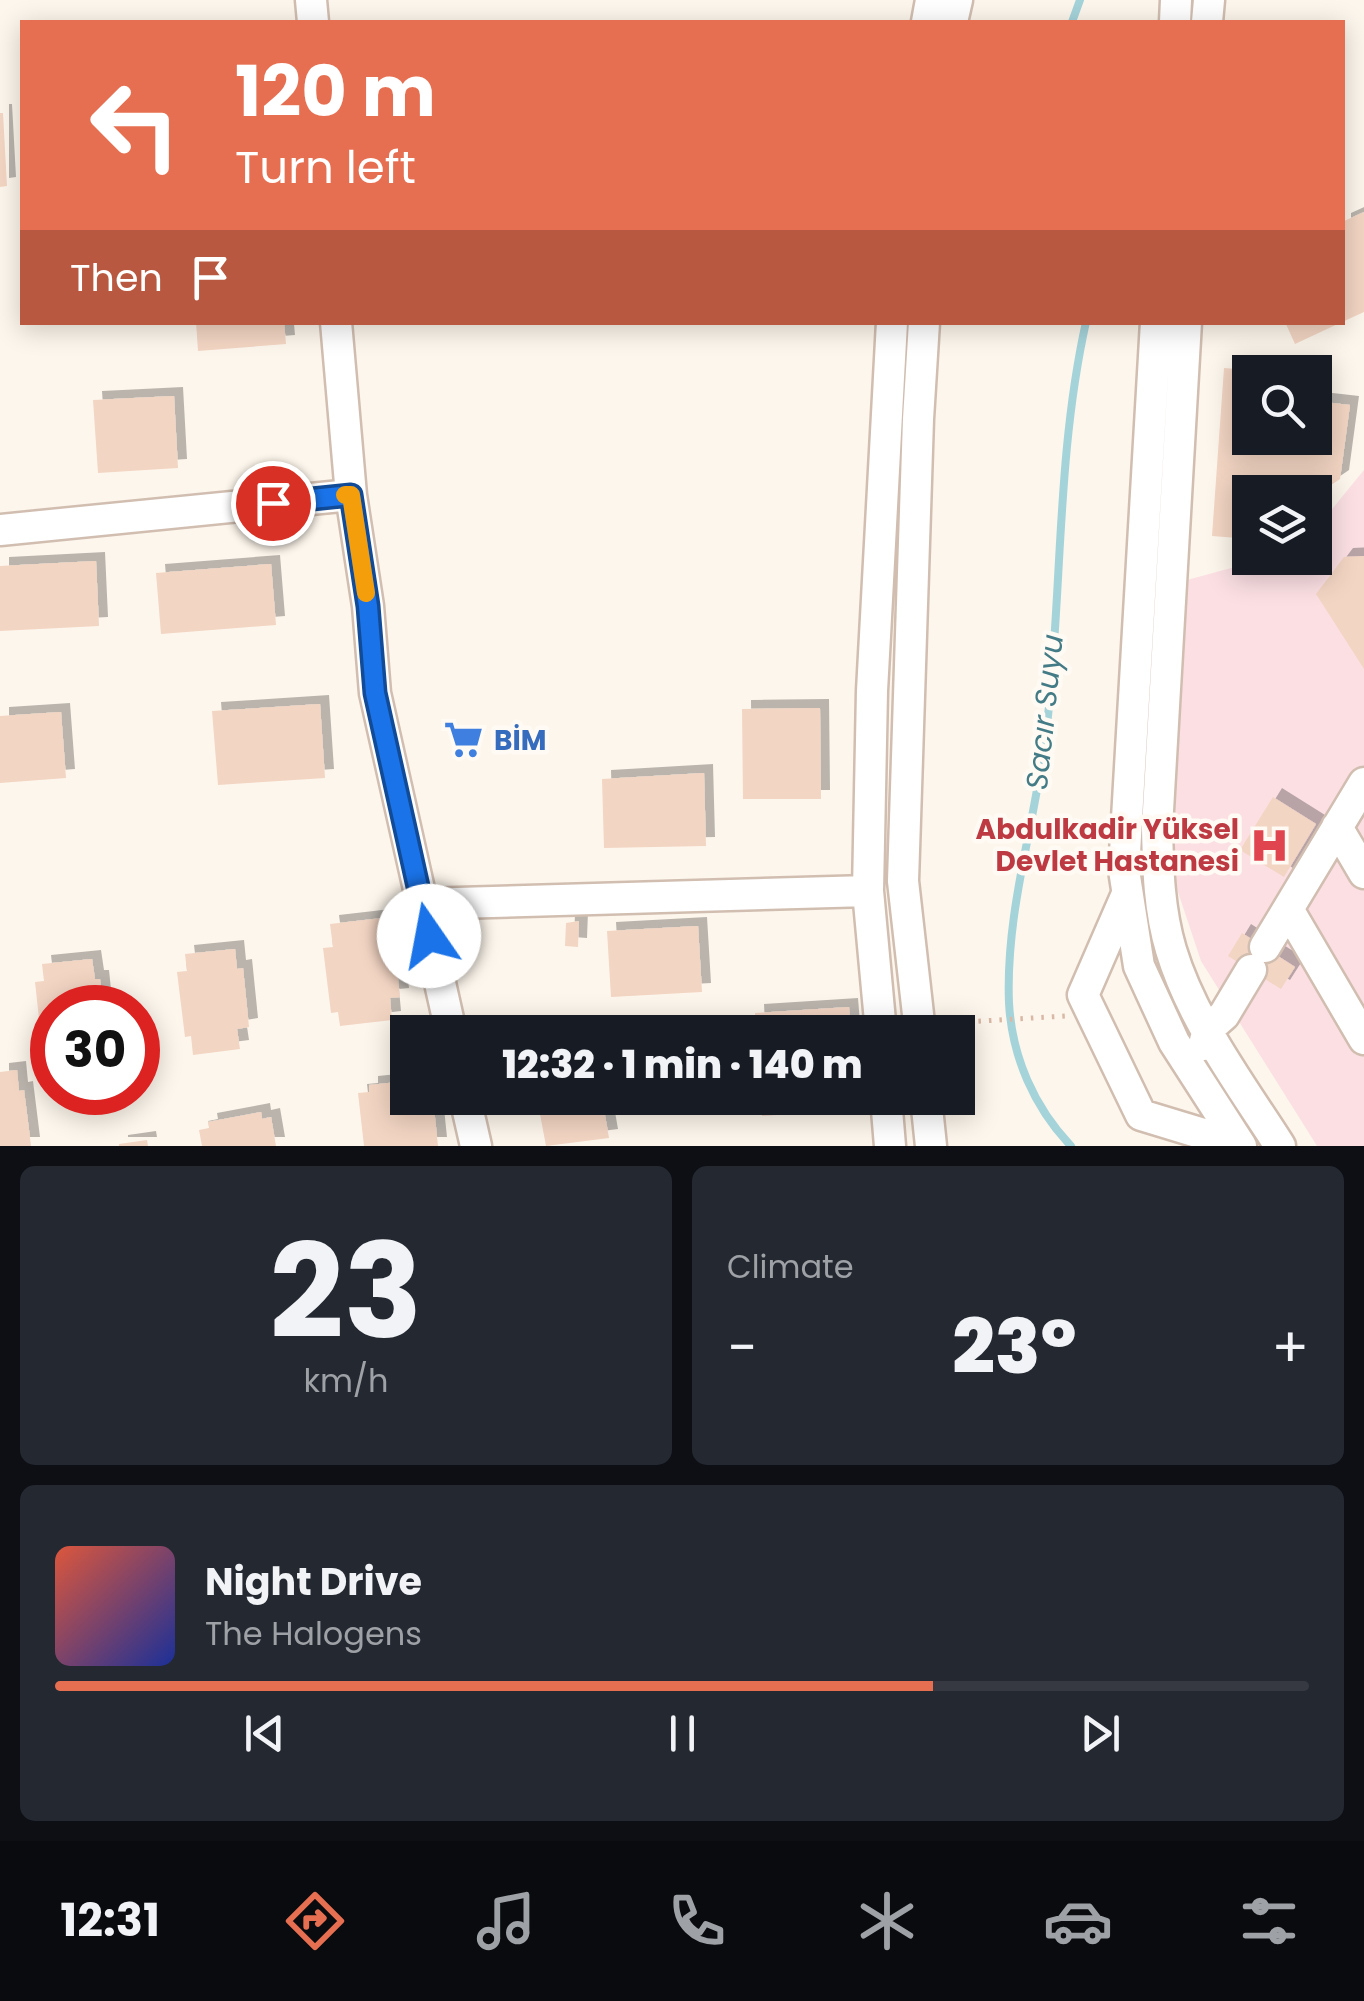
<!DOCTYPE html>
<meta charset="utf-8">
<style>
:root{--surface:#171b24;--page:#242831;--text:#f1f3f6;--muted:#9ea1a6;--line:#363941;--accent:#e76f51}
body{margin:0;font-family:Poppins,sans-serif;background:var(--page);color:var(--text);height:100vh;display:flex;flex-direction:column;font-size:38px;white-space:nowrap}
*{box-sizing:border-box;margin:0}
p{font-size:32px;color:var(--muted)}
.icon{flex:none;width:55px;height:55px;fill:none;stroke:currentColor;stroke-width:2;stroke-linecap:round;stroke-linejoin:round}
.map{position:relative;height:1146px;overflow:hidden}
.sheet{display:flex;flex-direction:column;gap:20px;padding:20px;background:#0d0f14;flex:1}
.sheet>*{flex:none}
.top-card{position:absolute;left:20px;top:20px;width:1325px;height:305px;border-radius:0px;box-shadow:0 5px 25px #0003;background:#e76f51;color:#fff;overflow:hidden}
.fabs{position:absolute;left:1232px;top:355px;display:grid;gap:20px}
.fabs a{display:grid;place-items:center;width:100px;height:100px;border-radius:0px;background:var(--surface);box-shadow:0 5px 25px #0003;font-size:50px}
.speed{position:absolute;left:30px;top:985px;display:flex;gap:20px;font-size:50px;font-weight:700;text-align:center}
.speed>*{display:grid;place-content:center;width:130px;height:130px;border-radius:50%;background:var(--surface);box-shadow:0 5px 25px #0003;line-height:1}
.speed .limit{border:15px solid #d22;background:#fff;color:#111}
.pin{position:absolute;display:grid;place-items:center;width:85px;height:85px;color:#fff;margin:-42px;border:5px solid #fff;border-radius:50%;box-shadow:0 2px 10px #0007}
.me{position:absolute;width:110px;margin:-55px;rotate:348deg;stroke-linejoin:round;filter:drop-shadow(0 0 8px #0008)}
.turn{display:flex;align-items:center;gap:35px;height:210px;padding:0 50px;font-size:45px}
.turn .icon{width:130px;height:130px;stroke-width:2.5}
.turn b{display:block;font-size:70px;line-height:85px}
.then{display:flex;align-items:center;height:95px;padding:0 50px;background:#0003;gap:20px;font-size:38px}
.big{font-size:75px;font-weight:800;line-height:1.1}
.sheet .card{flex:1;display:flex;flex-direction:column;justify-content:center;gap:15px;min-width:0;padding:0 35px;border-radius:15px;background:var(--page)}
.sheet .dial{align-items:center;gap:0}
.dial b{font-size:130px;line-height:1}
.song{display:flex;align-items:center;gap:30px}
.cover{width:120px;height:120px;border-radius:15px;background:linear-gradient(135deg,hsl(10 70% 55%),hsl(230 70% 35%))}
.played{height:10px;border-radius:5px;background:linear-gradient(90deg,var(--accent) 70%,var(--line) 70%)}
.keys{display:flex;justify-content:space-around;direction:ltr}
.heat{display:flex;justify-content:space-between;align-items:center;font-size:55px;direction:ltr}
.sheet .tiles{flex:1;display:grid;gap:20px;grid-template-columns:1fr 1fr}
.card:last-child{grid-column:span 2}
.trip{position:absolute;left:390px;top:1015px;width:585px;height:100px;border-radius:0px;background:var(--surface);box-shadow:0 5px 25px #0003;font-weight:800;line-height:100px;text-align:center}
.tab-bar{display:flex;height:160px;justify-content:space-around;align-items:center;background:#090b0e;color:var(--muted)}
.tab-bar .icon{width:70px;height:70px}
.tab-bar .on{color:var(--accent)}
.tab-bar b{font-size:45px;color:var(--text)}
.map>svg:first-child{display:block}
</style>
<div class="map">
<svg width="1364" height="1146" viewBox="0 0 1364 1146">
<defs>
<filter id="shadow"><feDropShadow dx="9" dy="-9" stdDeviation="0" flood-color="#0004"/></filter>
</defs>
<rect width="100%" height="100%" fill="#fdf6ec"/>
<path fill="#fbdfe3" d="M1364 470V1146H1317L1201 961 1176 886 1170 804 1187 580 1268 558H1315V530Z"/>
<g fill="none" stroke-linecap="round" stroke-linejoin="round">
<path stroke="#a5d3da" stroke-width="8" d="M1072 22 1080 0
M1071 1146C1034 1107 1012 1057 1009 1003 1005 906 1039 812 1048 716 1062 586 1057 452 1086 322"/>
</g>
<path fill="#f3d5c3" filter="url(#shadow)" d="M0 113H3L7 186 0 187Z
M1364 212V312L1342 322V222Z
M196 322H284L286 344 198 351Z
M1285 322H1342L1295 344Z
M1224 368 1250 370V438H1315V401L1350 405 1340 479 1315 496V492H1250V539L1212 536Z
M174 396 178 468 98 473 93 400Z
M1364 556V669L1316 594 1344 557Z
M96 561 99 626 0 631V566Z
M271 564 276 625 161 634 156 573Z
M320 704 325 778 218 785 212 711Z
M820 708 821 799H743L742 709Z
M61 712 66 778 0 783V716Z
M704 773 706 846 604 848 602 779Z
M1273 797 1316 824 1284 877 1240 850Z
M382 918 383 935 393 933 400 997 390 998 392 1020 340 1026 338 1012 331 1013 323 948 333 947 330 924Z
M579 921 578 947 565 946 566 923Z
M698 926 702 992 611 997 607 931Z
M1242 933 1295 967 1281 989 1228 956Z
M235 949 237 969 243 968 249 1027 237 1029 240 1049 193 1055 191 1036 185 1037 177 972 187 971 185 954Z
M92 959 95 979H100L103 1008H52V1060L50 1061 48 1046H42L35 982 44 981 42 964Z
M849 1007 851 1032H756L755 1013Z
M17 1070 19 1091 24 1090 31 1146H0V1072Z
M408 1081V1098H433L438 1146H364L358 1093 369 1092V1085Z
M537 1098H602L609 1138 546 1146Z
M760 1098H855L856 1110 762 1116Z
M261 1112 262 1119 271 1117 276 1146H202L199 1130 209 1128 208 1122Z
M147 1140 148 1146H119V1144Z"/>
<g fill="none" stroke-linecap="round" stroke-linejoin="round">
<defs>
<path id="minor" d="M311 0 313 22
M927 22 931 0
M952 22 957 0
M1175 22 1176 0
M1207 22 1209 0
M336 322 351 495 368 606 375 693 451 1032
M1156 322 1124 870 1139 966 1174 1042 1241 1146
M1186 322 1157 828C1158 870 1159 910 1171 950 1192 1020 1241 1085 1280 1146
M0 530 351 495
M1364 783 1288 909 1364 1039
M1337 827 1364 873
M1127 894 1083 995 1141 1115 1240 1145
M422 904 868 891
M1265 947 1288 909
M881 1032 868 891 872 691 892 322
M920 1032 903 881 918 419 924 322
M1204 1045 1208 1029 1224 1015 1251 970
M465 1098 476 1146
M886 1098 890 1146
M926 1098 931 1146"/>
</defs>
<use href="#minor" stroke="#d1beb0" stroke-width="35"/>
<path stroke="#d9b8a5" stroke-width="5" stroke-dasharray="2.5 8" stroke-linecap="butt" d="M947 1023 1066 1016"/>
<use href="#minor" stroke="#fff" stroke-width="30"/>
</g>
<g fill="none" stroke-linecap="round" stroke-linejoin="round">
<defs>
<path id="route" d="M273 503 351 495 368 606 375 693 429 936"/>
</defs>
<use href="#route" stroke="#114b97" stroke-width="25"/>
<use href="#route" stroke="#1a73e8" stroke-width="18"/>
<path stroke="#f59e0b" stroke-width="18" d="M345 495H351L366 593"/>
</g>
<defs>
<symbol id="supermarket-bare" viewBox="-9 -9 18 18"><path d="M-6-5.5h2.5l.6 2H6L4.5 2H-2.5L-4.4-4H-6ZM-1.5 3.2a1.3 1.3 0 1 0 .1 0ZM3 3.2a1.3 1.3 0 1 0 .1 0Z" fill="#3f7fe0" stroke="#fffaf3" stroke-width="2.5" paint-order="stroke"/></symbol>
<symbol id="hospital-bare" viewBox="-9 -9 18 18"><path d="M-5-5h3v3.5h4V-5h3V5h-3V1.5h-4V5h-3Z" fill="#e0444e" stroke="#fffaf3" stroke-width="2.5" paint-order="stroke"/></symbol>
</defs>
<g fill-rule="evenodd">
<use href="#supermarket-bare" x="436" y="712" width="55" height="55"/>
<use href="#hospital-bare" x="1242" y="818" width="55" height="55"/>
</g>
<g text-anchor="middle" stroke-width="9" stroke-linejoin="round" paint-order="stroke">
<g font-size="28" font-weight="bold" fill="#366cbe" stroke="#fffaf3" text-anchor="start">
<text x="494" y="750">BİM</text>
</g>
<g font-size="28" font-weight="bold" fill="#be3a42" stroke="#fffaf3" text-anchor="end">
<text x="1239" y="839">Abdulkadir Yüksel<tspan x="1239" dy="32">Devlet Hastanesi</tspan></text>
</g>
<g font-size="30" font-style="italic" fill="#437c86" stroke="#fffaf3">
<text transform="translate(1045 712) rotate(-84)" y="10">Sacır Suyu</text>
</g>
</g>
</svg>
<div class="fabs">
<a><svg class="icon" aria-label="search" viewBox="0 0 24 24"><circle cx="10" cy="10" r="6"/><path d="M15 15l6 6"/></svg></a>
<a><svg class="icon" aria-label="layers" viewBox="0 0 24 24"><path d="M12 4l9 5-9 5-9-5zM3 14l9 5 9-5"/></svg></a>
</div>
<div class="speed"><div class="limit">30</div></div>
<div class="pin" style="left:273px;top:503px;background:#d93025"><svg class="icon" aria-label="arrive" viewBox="0 0 24 24"><path d="M6 21V4h12l-3 4 3 4H6"/></svg></div>
<svg class="me" style="left:429px;top:936px" viewBox="-20 -20 40 40"><circle r="19" fill="#fff"/><path d="M0-13L10 11 0 6-10 11z" fill="#1a73e8"/></svg>
<div class="trip">12:32 · 1 min · 140 m</div>
<div class="top-card">
<div class="turn"><svg class="icon" aria-label="left" viewBox="0 0 24 24"><path d="M17 20v-9H6M10 6l-5 5 5 5"/></svg><div><b>120 m</b>Turn left</div></div>
<div class="then">Then<svg class="icon" aria-label="arrive" viewBox="0 0 24 24"><path d="M6 21V4h12l-3 4 3 4H6"/></svg></div>
</div>
</div>
<section class="sheet">
<div class="tiles">
<div class="card dial"><b>23</b><p>km/h</p></div>
<div class="card"><p>Climate</p>
<div class="heat"><a>−</a><b class="big">23°</b><a>+</a></div>
</div>
<div class="card">
<div class="song"><i class="cover"></i><div><b>Night Drive</b><p>The Halogens</p></div></div>
<div class="played"></div>
<div class="keys"><svg class="icon" aria-label="previous" viewBox="0 0 24 24"><path d="M18 5L8 12l10 7zM5 5v14"/></svg><svg class="icon" aria-label="pause" viewBox="0 0 24 24"><path d="M8 5v14M16 5v14"/></svg><svg class="icon" aria-label="next" viewBox="0 0 24 24"><path d="M6 5l10 7-10 7zM19 5v14"/></svg></div>
</div>
</div>
</section>
<nav class="tab-bar">
<b>12:31</b>
<svg class="icon on" aria-label="directions" viewBox="0 0 24 24"><path d="M12 3l9 9-9 9-9-9zM9 14v-3h6M13 9l2 2-2 2"/></svg>
<svg class="icon" aria-label="music" viewBox="0 0 24 24"><path d="M9 18V5l10-2v13"/><circle cx="6" cy="18" r="3"/><circle cx="16" cy="16" r="3"/></svg>
<svg class="icon" aria-label="phone" viewBox="0 0 24 24"><path d="M5 4h4l2 5-3 2q2 4 5 5l2-3 5 2v4C11 20 4 13 5 4z"/></svg>
<svg class="icon" aria-label="climate" viewBox="0 0 24 24"><path d="M12 3v18M4 7l16 10M4 17L20 7"/></svg>
<svg class="icon" aria-label="car" viewBox="0 0 24 24"><path d="M5 17H2v-5l4-1 3-4h7l3 4 3 1v5h-3M9 17h6M6 11h13"/><circle cx="7" cy="17" r="2"/><circle cx="17" cy="17" r="2"/></svg>
<svg class="icon" aria-label="filters" viewBox="0 0 24 24"><path d="M4 7h16M4 17h16"/><circle cx="9" cy="7" r="2"/><circle cx="15" cy="17" r="2"/></svg>
</nav>
